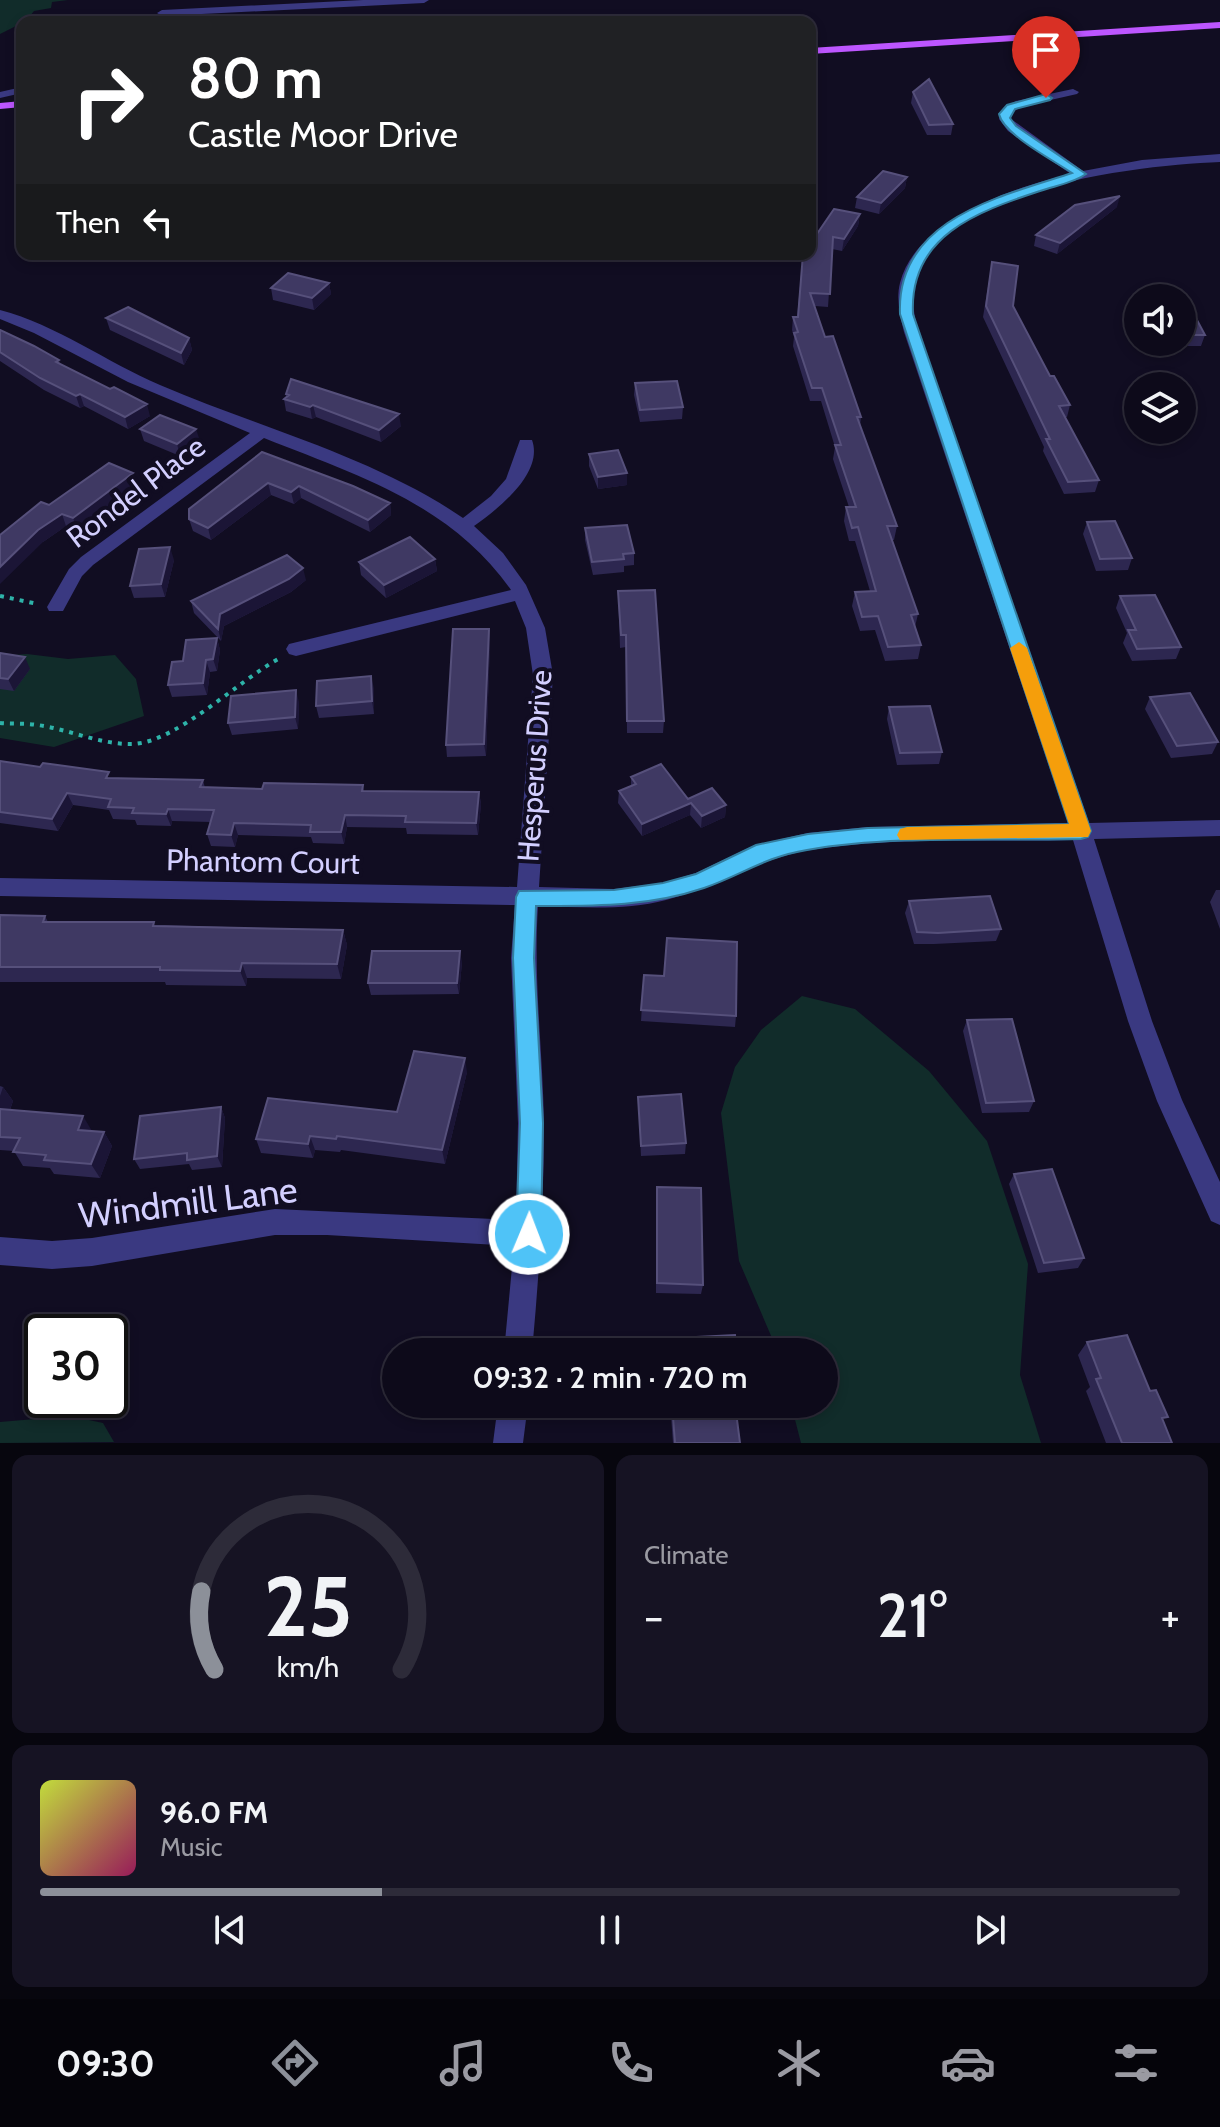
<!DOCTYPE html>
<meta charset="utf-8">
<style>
:root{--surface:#0d0a1a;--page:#161323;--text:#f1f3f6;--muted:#9a9aa2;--line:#2d2b39;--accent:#8c9099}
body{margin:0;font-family:Cabin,sans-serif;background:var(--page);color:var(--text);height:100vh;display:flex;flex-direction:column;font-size:30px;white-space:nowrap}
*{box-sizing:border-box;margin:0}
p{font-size:26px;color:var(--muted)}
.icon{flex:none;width:44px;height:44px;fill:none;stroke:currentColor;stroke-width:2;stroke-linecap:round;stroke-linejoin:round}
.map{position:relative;height:1443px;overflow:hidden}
.drawer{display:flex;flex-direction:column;gap:12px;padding:12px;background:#07060e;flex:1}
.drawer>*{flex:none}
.guide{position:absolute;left:16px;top:16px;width:800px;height:244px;border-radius:16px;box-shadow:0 4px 12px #0003,0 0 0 2px var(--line);background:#202124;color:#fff;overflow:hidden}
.fabs{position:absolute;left:1124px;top:284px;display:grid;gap:16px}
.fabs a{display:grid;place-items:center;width:72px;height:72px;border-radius:50%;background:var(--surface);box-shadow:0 4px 12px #0003,0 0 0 2px var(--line);font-size:40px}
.speed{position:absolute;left:24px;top:1314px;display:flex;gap:16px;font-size:40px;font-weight:700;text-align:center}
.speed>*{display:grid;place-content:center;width:104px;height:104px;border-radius:50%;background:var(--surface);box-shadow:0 4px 12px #0003,0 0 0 2px var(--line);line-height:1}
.speed .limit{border:4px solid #111;border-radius:12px;background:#fff;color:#111}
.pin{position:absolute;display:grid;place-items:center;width:68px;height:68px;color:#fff;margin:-82px -34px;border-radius:50% 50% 50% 0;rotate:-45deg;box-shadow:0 0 8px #0007}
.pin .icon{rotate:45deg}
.me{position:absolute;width:88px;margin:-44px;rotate:1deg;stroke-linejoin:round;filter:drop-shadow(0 0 6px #0008)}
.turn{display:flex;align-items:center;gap:28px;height:168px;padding:0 40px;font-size:36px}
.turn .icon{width:104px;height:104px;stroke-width:2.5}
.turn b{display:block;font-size:56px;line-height:68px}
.then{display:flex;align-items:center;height:76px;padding:0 40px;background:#0003;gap:16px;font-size:30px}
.big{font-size:60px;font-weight:600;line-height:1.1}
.drawer .tile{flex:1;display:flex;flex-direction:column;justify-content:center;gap:12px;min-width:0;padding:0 28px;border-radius:16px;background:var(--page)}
.drawer .dial{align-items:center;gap:0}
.dial svg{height:208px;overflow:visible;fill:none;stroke:var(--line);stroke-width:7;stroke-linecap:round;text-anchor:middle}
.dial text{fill:var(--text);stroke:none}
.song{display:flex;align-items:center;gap:24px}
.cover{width:96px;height:96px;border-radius:12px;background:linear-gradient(135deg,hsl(70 70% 55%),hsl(330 70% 35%))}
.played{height:8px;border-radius:4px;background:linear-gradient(90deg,var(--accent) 30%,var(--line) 30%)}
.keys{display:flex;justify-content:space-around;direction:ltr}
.heat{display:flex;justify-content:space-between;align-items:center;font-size:44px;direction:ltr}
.drawer .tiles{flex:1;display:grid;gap:12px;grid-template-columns:1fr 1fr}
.tile:last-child{grid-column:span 2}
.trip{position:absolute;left:382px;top:1338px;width:456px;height:80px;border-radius:40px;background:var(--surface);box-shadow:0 4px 12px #0003,0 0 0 2px var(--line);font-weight:600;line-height:80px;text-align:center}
.tab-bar{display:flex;height:128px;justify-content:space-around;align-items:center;background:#05040a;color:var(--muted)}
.tab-bar .icon{width:56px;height:56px}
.tab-bar .current{color:var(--accent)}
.tab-bar b{font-size:36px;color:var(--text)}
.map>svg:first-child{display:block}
</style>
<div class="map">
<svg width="1220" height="1443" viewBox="0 0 1220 1443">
<rect width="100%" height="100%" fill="#110d22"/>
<path fill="#112c2a" d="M0 0H68L52 2 51 8 34 11 26 21 0 34Z
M27 654 68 659 115 655 136 679 144 716 54 747 0 738V656Z
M802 996 855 1009 929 1071 987 1141 1028 1264 1020 1375 1041 1443H801L791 1404H824V1352H778L739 1261 721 1113 735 1067 761 1030Z
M70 1416 103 1423 114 1442 0 1443V1422Z"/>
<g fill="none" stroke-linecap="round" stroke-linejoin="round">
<path stroke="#2eb3a9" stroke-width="4" stroke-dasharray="4 6" stroke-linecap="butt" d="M0 596 38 604
M0 723C12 724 25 723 37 725 69 729 100 745 133 744 177 742 239 680 280 658"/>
<path fill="#3a3981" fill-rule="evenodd" d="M363 0H429L424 3 162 16 157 13 162 10Z
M133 19H169L174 22H128Z
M22 87V93L0 98V92Z
M1073 89 1079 92 1077 94 1024 106 1012 112 1011 119 1083 171 1142 160 1220 154V162C1140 165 946 187 916 277 910 295 914 314 918 332L1089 823 1220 820V836L1094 839 1152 1021 1182 1100 1220 1182V1225L1211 1221 1157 1101 1128 1021 1073 840C988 842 886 836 804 851 754 861 715 887 666 900 625 911 580 907 538 906 533 980 543 1052 544 1126 544 1202 539 1276 532 1352H504L514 1246 327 1235H275L92 1266 52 1269 0 1265V1237L52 1241 92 1238 275 1209 516 1220 518 1123 511 958 515 905 0 896V878L517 887 533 675 526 628 515 601 296 656 289 654 286 649 289 644 511 590C451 504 357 475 264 438L93 565 82 576 63 611H49L47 607 69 569 81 557 250 433 128 382 34 333 0 319V310C57 325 106 362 160 385 260 428 372 456 463 518L491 496 506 479 520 440H532C544 473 498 509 474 526L503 553 526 585 545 628 553 675 539 887 614 889 663 883 696 873 755 845 808 833 868 827 1068 823 904 332C900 316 896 299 900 283 916 219 1015 187 1071 174L1008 131 999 119 1003 108 1016 101Z
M498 1404H528L523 1443H493Z"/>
<path fill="#bd56ff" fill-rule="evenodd" d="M1220 22V28L810 54V48Z
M22 101V107L0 109V103Z"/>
</g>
<path fill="#2d2750" d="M913 92 953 124 951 135H927L911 103Z
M907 177 905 188 879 214 855 208 857 197Z
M1117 207 1057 254 1034 246 1036 235Z
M860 214 858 226 842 251 832 249 828 307 815 306 825 337 861 417 860 426 897 526 894 540H892L918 614 915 627 921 645 918 659 885 661 875 630 860 631 852 606 855 592 870 591 855 541H849L844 521 846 507H849L833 459 835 447 821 401H810L793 346 794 337 792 330 793 317H797L803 254Z
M992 262 1013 306 1050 376 1070 405 1067 417H1065L1099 480 1095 492 1064 494 1043 451 1044 447 983 317Z
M329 283 331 294 314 310 273 300 271 288Z
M1182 307 1205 335 1201 346H1173L1171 342H1182Z
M106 318 189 338 192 350 184 365 110 330Z
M0 330 59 360 60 364 150 416 128 429 84 406 80 408 44 390 0 361Z
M635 383 683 407 682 419 640 422 634 395Z
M286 394 401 426 381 442 316 417 312 419 286 411 284 399 286 397Z
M140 429 200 441 180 456 144 441Z
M262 452 390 503 391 515 370 532 301 498 294 504 271 495 211 540 193 531 189 519Z
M589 454 627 485 598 489 589 466Z
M136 485 77 530 66 526 43 542 49 505Z
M1087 522 1132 558 1128 570 1096 571 1083 534Z
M585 528 634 553V565L624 566V572L593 575 585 540Z
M435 559 437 571 386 598 361 575 359 562Z
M174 560 165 597 134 598 130 586Z
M306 580 291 592 224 626 221 641 194 613 191 601Z
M618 591 664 721 663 733H627L626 647 620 648Z
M1120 596 1181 647 1176 659 1132 661 1123 643 1127 633 1116 608Z
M489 629 490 641 486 756 447 757 446 745Z
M217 638 220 650 217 671 210 672 207 695 172 697 168 685 183 661Z
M0 653 30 669 14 691 0 689Z
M374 688V714L319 718 316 706Z
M1150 697 1218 742 1212 754 1171 758 1145 709Z
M299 702 298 729 232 735 228 723Z
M889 707 942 752 939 764 897 765 887 719Z
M0 761 111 778 203 780 205 788 262 789 363 785 364 791 479 792 481 804 478 835 407 834 406 828 347 827 344 844 313 843 311 837 238 835 235 847 211 846 207 834 211 822 172 821 171 826 137 825 135 820 113 819 109 810 73 805 58 831 0 823Z
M631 777 688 799 726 805 725 817 701 828 690 815 642 836 618 803 619 791 631 786Z
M1216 890H1220V929L1210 902Z
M909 901 1001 929 996 941 934 944H914L905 913Z
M0 915 45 916 48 922 343 930 347 945 341 979 247 978 246 986 166 985 165 982H0Z
M462 962 459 994 371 995 368 983Z
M644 975 736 1016 735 1027 641 1021Z
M967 1020 1034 1101 1029 1112 982 1113 963 1031Z
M467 1072 445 1164 341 1150 340 1152 315 1150 313 1158 261 1153 256 1139 397 1112Z
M0 1086 3 1087 13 1101 10 1110 92 1131 104 1132 112 1146 100 1178 54 1174 50 1168 23 1166 14 1151 0 1150Z
M638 1097 686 1143 685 1154 641 1156Z
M221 1107 225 1118 222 1167 192 1170 189 1164 140 1169 134 1159Z
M1014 1174 1084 1258 1078 1268 1038 1273 1009 1184Z
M656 1197 703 1285 701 1294 656 1293Z
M1087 1342 1150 1391 1172 1443H1106L1086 1391 1090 1387 1078 1355Z
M670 1404H735L740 1443H673Z"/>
<path fill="#1b1536" d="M907 177 905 188 879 214 881 203Z
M1120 196 1117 207 1057 254 1060 243Z
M860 214 858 226 842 251 844 239Z
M329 283 331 294 314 310 312 298Z
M189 338 192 350 184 365 181 353Z
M80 394 84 406 80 408 76 396Z
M147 404 150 416 128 429 125 417Z
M313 405 316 417 312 419 310 407Z
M399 414 401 426 381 442 379 430Z
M196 429 200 441 180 456 177 444Z
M133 473 136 485 77 530 73 518Z
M627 473V485L598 489V477Z
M268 483 271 495 211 540 208 528Z
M299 486 301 498 294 504 291 492Z
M390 503 391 515 370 532 368 520Z
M62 514 66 526 43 542 0 584V567L38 530Z
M170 547 174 560 165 597 161 584Z
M435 559 437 571 386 598 384 585Z
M303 568 306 580 291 592 224 626 221 641 218 629 220 614Z
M489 629 490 641 486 756 484 744Z
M217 638 220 650 217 671 213 659Z
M25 657 30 669 14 691 8 679Z
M206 660 210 672 207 695 203 683Z
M371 676 374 688V714L372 701Z
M296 690 299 702 298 729 295 717Z
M479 792 481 804 478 835 476 823Z
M67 793 73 805 58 831 52 819Z
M691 803 690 815 642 836V824Z
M726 805 725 817 701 828 702 816Z
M168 809 172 821 171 826 166 814Z
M345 815 347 827 344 844 341 832Z
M234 823 238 835 235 847 231 835Z
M343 930 347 945 341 979 337 964Z
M460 951 462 962 459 994 457 983Z
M242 963 247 978 246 986 240 971Z
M465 1058 467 1072 445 1164 442 1150Z
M3 1087 13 1101 5 1123 0 1115V1096Z
M221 1107 225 1118 222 1167 217 1156Z
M83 1116 92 1131 78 1130Z
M104 1132 112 1146 100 1178 91 1164Z
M310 1136 315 1150 313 1158 308 1144Z"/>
<path fill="#3f3963" stroke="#56507b" stroke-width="2" d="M929 79 953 124 929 125 913 92Z
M883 171 907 177 881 203 857 197Z
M1120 196 1060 243 1036 235 1075 205Z
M834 209 860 214 844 239 833 237 830 294 810 293 825 337 833 336 861 417H857L897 526H887L918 614 911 615 921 645 888 647 878 616 862 617 855 592 876 591 858 527 852 528 846 507H856L835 445H841L822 388H812L794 333 798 332 793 317H798L803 254H810V244Z
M992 262 1018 266 1013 306 1050 376H1054L1070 405 1059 406 1099 480 1068 482 1046 439H1050L986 306Z
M288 273 329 283 312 298 271 288Z
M128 307 189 338 181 353 106 318Z
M1182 307H1190L1205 335H1182Z
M0 330 34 346 59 360 56 362 110 389 114 387 147 404 125 417 80 394 76 396 40 378 0 352Z
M291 379 399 414 379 430 313 405 310 407 284 399 289 395 286 394Z
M677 381 683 407 640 410 635 383Z
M160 415 196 429 177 444 140 429Z
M618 450 627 473 598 477 589 454Z
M262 452 353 486 390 503 368 520 299 486 291 492 268 483 208 528 189 519V509Z
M109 463 133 473 73 518 62 514 38 530 0 567V535L41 502 49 505Z
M1115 521 1132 558 1100 559 1087 522Z
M627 525 634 553 623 554 624 559 592 562 585 528Z
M410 537 435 559 384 585 359 562Z
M170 547 161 584 130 586 139 549Z
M287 555 303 568 289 579 220 614 218 629 191 601Z
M655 590 664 721H627L626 635H621L618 591Z
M1155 595 1181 647 1137 649 1128 630H1136L1120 596Z
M453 629H489L484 744 446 745Z
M217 638 213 659 206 660 203 683 168 685 172 662 183 661 186 640Z
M0 653 25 657 8 679 0 678Z
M371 676 372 701 316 706 317 681Z
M296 690 295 717 228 723 231 696Z
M1190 693 1218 742 1177 746 1150 697Z
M930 706 942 752 900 753 889 707Z
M0 761 40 767 43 763 109 772 106 778 203 780 200 787 262 789 264 783 363 785 362 791 479 792 476 823 405 822 406 816 345 815 341 832H310L311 825 234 823 231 835 207 834 214 810 168 809 166 814 132 813 134 808 108 807 111 799 67 793 52 819 0 812Z
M661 764 688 799 712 788 726 805 702 816 691 803 642 824 619 791 636 784 631 777Z
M990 896 1001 929 938 933 917 932 909 901Z
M0 915 45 916 43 922H154L153 926 343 930 337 964 242 963 240 971 160 970V967H0Z
M667 938 737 942 736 1016 641 1010 644 975 664 976Z
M372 951H460L457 983H368Z
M1012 1019 1034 1101 986 1103 967 1020Z
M414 1051 465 1058 442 1150 337 1136 336 1139 310 1136 308 1144 256 1139 268 1098 397 1112Z
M681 1094 686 1143 641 1146 638 1097Z
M221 1107 217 1156 187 1160V1153L134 1159 140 1116Z
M0 1109 83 1116 78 1130 104 1132 91 1164 44 1160 46 1155 13 1152 20 1138 0 1137Z
M1052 1169 1084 1258 1044 1263 1014 1174Z
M657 1187 701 1188 703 1285 657 1283Z
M735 1335 737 1352H678L677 1338Z
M1127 1335 1150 1391 1156 1390 1168 1417 1162 1418 1172 1443H1122L1096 1379 1101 1378 1087 1342Z
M672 1404H735L740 1443H675Z"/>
<path fill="#4fc3f7" stroke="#337fa1" stroke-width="2" d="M1046 94 1052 98 1050 100 1015 109 1010 118 1016 126 1086 174C1074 183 1054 186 1040 191 976 212 909 236 913 314L1091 831 1088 837 1081 839C994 841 891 835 807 850 764 857 742 875 704 888 648 907 594 906 536 906L534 958 543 1123 541 1234 537 1242 529 1246 520 1242 516 1234 520 1123 513 958 516 897 519 891 614 890 663 883 696 874 756 845 808 834 868 828 1069 824 900 314C896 219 999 197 1072 173 1053 160 1004 135 999 114L1007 105Z"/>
<path fill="#f59e0b" d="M1019 642 1027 648 1091 831 1088 837 900 840 897 835 900 829 907 827 1069 824 1010 648Z"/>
<g text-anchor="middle" stroke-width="8" stroke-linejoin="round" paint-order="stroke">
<g font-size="30" fill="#d3cfff" stroke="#110d22">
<text transform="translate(136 492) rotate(-37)" y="10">Rondel Place</text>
<text transform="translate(535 766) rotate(-86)" y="10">Hesperus Drive</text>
<text transform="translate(263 862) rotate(1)" y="10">Phantom Court</text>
</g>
<g font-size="36" fill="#d3cfff" stroke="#110d22">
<text transform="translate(188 1202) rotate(-7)" y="13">Windmill Lane</text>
</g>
</g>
</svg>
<div class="fabs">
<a><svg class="icon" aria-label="sound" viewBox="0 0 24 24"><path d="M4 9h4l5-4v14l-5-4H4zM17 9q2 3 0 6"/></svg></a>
<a><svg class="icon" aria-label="layers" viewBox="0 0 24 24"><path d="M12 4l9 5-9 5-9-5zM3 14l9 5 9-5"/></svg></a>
</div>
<div class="speed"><div class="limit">30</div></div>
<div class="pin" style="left:1046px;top:98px;background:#d93025"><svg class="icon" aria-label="arrive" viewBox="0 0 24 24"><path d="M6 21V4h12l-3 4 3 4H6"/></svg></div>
<svg class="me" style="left:529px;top:1234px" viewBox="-20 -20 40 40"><circle r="17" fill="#4fc3f7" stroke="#fff" stroke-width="3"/><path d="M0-11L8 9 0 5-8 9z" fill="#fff"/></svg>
<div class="trip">09:32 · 2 min · 720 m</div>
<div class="guide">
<div class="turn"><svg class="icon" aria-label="right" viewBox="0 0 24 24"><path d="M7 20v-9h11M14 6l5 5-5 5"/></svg><div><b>80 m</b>Castle Moor Drive</div></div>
<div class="then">Then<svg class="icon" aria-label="left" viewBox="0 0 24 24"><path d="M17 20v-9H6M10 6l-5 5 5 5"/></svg></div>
</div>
</div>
<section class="drawer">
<div class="tiles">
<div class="tile dial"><svg viewBox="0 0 100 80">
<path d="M14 69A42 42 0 1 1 86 69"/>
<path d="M14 69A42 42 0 0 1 9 39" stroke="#8c9099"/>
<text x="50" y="56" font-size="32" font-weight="700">25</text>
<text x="50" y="72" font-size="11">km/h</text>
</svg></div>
<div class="tile"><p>Climate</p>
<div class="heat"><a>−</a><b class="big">21°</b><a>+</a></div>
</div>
<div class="tile">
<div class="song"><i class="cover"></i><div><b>96.0 FM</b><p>Music</p></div></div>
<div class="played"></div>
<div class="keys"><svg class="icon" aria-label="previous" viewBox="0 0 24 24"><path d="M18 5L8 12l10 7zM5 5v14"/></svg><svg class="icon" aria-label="pause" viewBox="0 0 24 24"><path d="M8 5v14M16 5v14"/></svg><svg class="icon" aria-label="next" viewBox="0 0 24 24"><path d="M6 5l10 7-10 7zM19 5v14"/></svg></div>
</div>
</div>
</section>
<nav class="tab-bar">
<b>09:30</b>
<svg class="icon current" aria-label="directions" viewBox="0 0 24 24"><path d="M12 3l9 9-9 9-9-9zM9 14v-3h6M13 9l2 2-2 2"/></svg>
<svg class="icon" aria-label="music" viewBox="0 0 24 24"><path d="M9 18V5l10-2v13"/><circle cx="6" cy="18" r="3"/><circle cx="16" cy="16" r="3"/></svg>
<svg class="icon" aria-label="phone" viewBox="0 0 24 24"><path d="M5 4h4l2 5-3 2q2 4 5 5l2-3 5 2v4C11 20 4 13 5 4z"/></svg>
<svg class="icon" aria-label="climate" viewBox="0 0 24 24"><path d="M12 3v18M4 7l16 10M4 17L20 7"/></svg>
<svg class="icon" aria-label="car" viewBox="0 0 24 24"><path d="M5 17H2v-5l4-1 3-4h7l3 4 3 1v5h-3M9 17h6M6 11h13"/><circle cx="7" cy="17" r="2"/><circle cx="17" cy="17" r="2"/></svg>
<svg class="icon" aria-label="filters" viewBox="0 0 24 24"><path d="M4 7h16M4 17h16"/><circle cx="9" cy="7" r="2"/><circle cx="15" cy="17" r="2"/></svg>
</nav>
